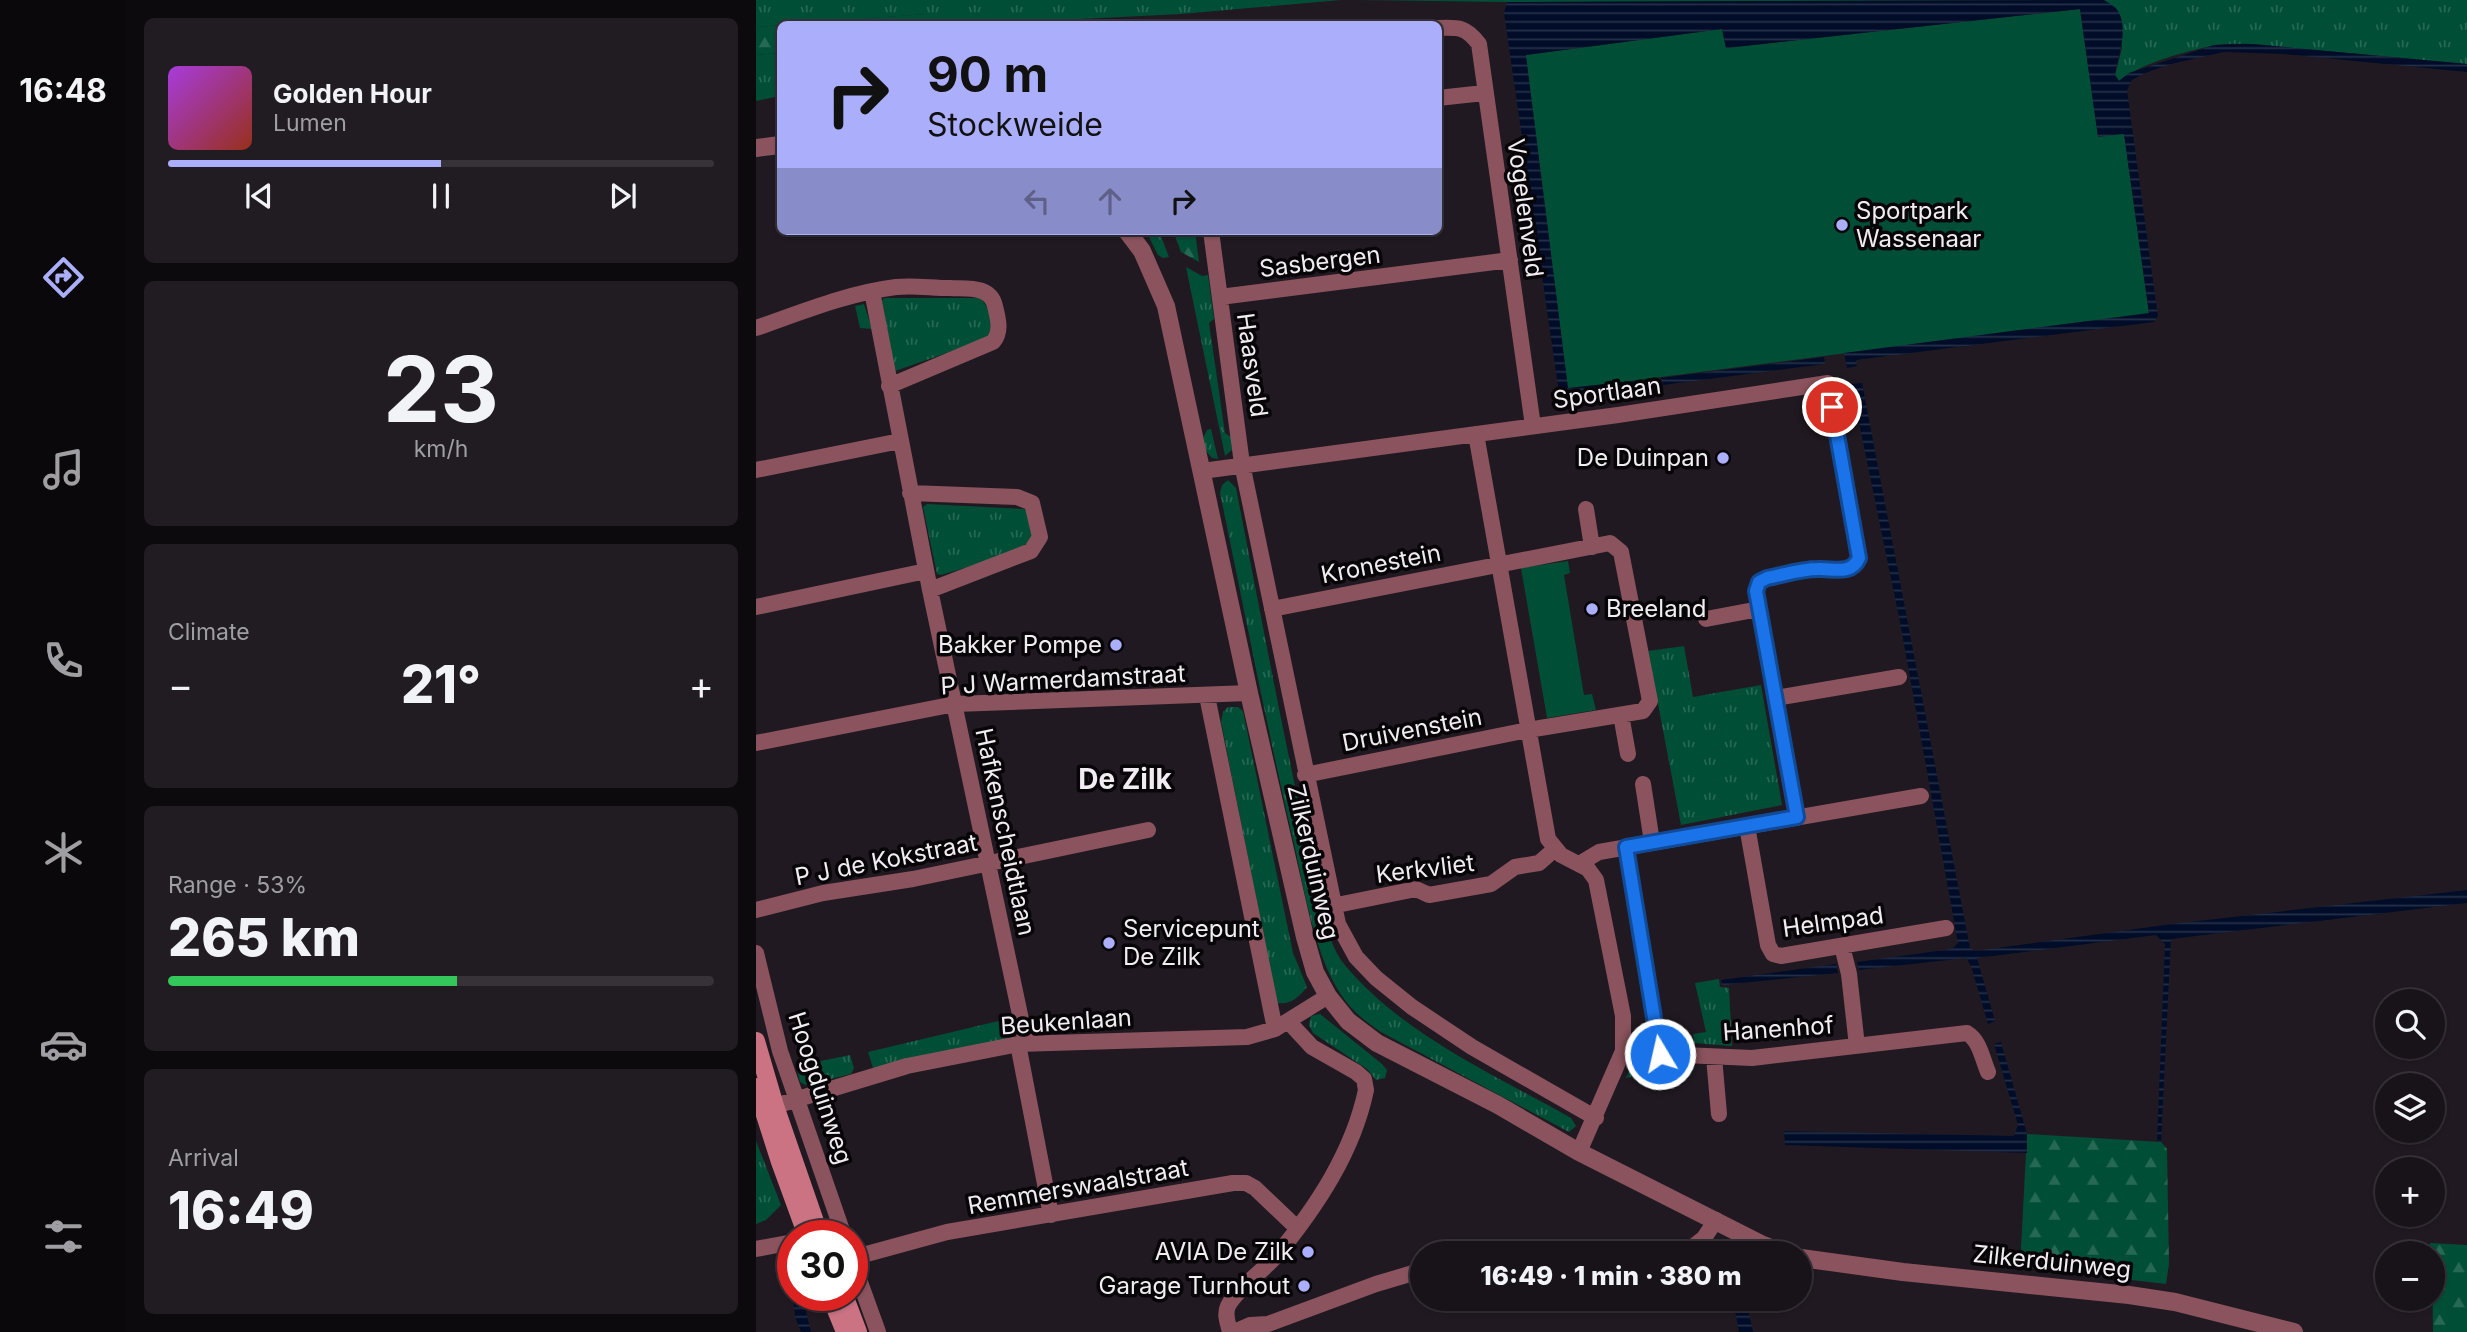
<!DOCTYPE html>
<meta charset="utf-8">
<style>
:root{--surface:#181319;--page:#211c22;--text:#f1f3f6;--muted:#9f9ea2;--line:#363238;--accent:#abaffb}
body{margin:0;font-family:Inter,sans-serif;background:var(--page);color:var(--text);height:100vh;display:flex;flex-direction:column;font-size:26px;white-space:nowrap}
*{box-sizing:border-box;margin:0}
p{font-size:23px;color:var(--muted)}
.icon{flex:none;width:38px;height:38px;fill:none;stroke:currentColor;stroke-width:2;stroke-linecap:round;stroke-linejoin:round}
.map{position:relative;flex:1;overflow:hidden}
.drawer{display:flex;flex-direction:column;gap:18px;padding:18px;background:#0d0a0e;width:630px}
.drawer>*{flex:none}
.hud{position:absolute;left:21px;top:21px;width:665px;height:214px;border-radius:10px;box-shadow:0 2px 5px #0004,0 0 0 2px var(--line);background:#abaffb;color:#111;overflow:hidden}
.buttons{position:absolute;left:1619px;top:989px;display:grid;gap:14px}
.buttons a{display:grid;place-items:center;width:70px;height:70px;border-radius:50%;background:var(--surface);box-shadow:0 2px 5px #0004,0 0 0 2px var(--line);font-size:35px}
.speed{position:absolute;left:21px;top:1220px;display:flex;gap:14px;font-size:35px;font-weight:700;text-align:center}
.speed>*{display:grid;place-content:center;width:91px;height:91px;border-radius:50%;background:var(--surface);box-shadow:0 2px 5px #0004,0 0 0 2px var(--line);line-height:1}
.speed .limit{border:10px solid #d22;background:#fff;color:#111}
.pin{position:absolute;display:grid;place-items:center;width:60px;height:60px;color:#fff;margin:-30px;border:4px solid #fff;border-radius:50%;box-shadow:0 2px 7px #0007}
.me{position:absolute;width:77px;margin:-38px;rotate:351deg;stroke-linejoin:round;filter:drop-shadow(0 0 5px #0008)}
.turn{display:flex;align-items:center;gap:24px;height:147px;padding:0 35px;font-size:32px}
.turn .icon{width:91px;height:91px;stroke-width:2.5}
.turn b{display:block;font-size:49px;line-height:60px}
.lanes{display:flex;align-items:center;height:66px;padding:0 35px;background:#0003;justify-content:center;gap:35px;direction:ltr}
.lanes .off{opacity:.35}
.big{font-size:52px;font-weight:800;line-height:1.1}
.drawer .widget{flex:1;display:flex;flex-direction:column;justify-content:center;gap:10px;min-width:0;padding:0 24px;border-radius:10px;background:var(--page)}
.drawer .dial{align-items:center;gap:0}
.dial b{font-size:91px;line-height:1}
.song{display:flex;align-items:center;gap:21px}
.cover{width:84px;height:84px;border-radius:10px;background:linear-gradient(135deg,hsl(280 70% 55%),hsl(10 70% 35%))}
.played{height:7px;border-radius:4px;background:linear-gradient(90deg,var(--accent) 50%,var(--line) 50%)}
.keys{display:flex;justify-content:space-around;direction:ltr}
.heat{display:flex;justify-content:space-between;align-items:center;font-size:38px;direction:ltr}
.charge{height:10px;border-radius:5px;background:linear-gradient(90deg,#34c759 53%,var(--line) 0)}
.trip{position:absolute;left:654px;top:1241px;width:402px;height:70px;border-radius:35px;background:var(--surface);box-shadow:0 2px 5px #0004,0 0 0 2px var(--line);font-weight:800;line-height:70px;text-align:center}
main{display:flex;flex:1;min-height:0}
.tab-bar{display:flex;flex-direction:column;width:126px;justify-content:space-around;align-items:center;background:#0a080a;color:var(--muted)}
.tab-bar .icon{width:49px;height:49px}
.tab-bar .selected{color:var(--accent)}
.tab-bar b{font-size:32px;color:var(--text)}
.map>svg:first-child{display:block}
</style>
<main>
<nav class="tab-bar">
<b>16:48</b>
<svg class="icon selected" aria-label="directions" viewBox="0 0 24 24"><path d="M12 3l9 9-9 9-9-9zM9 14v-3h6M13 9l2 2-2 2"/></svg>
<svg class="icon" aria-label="music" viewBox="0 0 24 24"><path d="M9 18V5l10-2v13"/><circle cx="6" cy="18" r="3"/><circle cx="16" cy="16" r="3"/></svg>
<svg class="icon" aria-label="phone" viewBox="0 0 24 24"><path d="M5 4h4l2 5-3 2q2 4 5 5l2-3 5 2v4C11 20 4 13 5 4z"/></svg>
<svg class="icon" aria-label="climate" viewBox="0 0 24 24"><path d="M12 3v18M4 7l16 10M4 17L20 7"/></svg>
<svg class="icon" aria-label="car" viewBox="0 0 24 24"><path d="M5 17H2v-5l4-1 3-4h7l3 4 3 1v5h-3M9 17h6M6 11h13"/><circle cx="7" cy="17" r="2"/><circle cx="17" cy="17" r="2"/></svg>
<svg class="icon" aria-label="filters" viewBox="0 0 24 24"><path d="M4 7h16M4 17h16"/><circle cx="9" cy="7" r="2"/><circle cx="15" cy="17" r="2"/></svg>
</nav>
<section class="drawer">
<div class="widget">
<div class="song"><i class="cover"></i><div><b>Golden Hour</b><p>Lumen</p></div></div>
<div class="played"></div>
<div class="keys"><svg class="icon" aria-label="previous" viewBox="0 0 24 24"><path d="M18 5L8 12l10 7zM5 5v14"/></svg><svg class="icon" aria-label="pause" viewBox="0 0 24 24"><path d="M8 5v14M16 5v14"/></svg><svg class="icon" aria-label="next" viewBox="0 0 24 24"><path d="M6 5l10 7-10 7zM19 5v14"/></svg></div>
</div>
<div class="widget dial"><b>23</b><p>km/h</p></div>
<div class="widget"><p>Climate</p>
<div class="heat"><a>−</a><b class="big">21°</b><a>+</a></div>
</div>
<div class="widget"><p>Range · 53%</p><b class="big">265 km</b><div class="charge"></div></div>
<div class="widget"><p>Arrival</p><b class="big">16:49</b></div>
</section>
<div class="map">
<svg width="1711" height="1332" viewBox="0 0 1711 1332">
<defs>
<pattern id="grass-tufts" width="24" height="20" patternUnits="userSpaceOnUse" patternTransform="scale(1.75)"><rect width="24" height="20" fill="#004e36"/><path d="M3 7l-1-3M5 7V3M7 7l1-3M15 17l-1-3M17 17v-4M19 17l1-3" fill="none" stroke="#266854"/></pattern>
<pattern id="forest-firs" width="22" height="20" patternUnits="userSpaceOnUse" patternTransform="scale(1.75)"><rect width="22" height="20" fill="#004e36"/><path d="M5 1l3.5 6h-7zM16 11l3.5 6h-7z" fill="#266854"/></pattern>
<pattern id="water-rules" width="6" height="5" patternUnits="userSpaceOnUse" patternTransform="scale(1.75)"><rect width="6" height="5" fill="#000c28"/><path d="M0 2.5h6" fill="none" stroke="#263048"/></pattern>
</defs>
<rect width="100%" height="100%" fill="#201921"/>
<path fill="url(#grass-tufts)" d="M0 0H585L425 14 227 24H181V22L170 14 0 27Z
M603 0H1711V64L1496 44C1483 44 1469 43 1456 46 1430 51 1384 64 1363 81L1359 75 1366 48 1365 41 1348 0 751 2Z
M24 53V96L0 101V55Z
M390 231H403L413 257 407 258 402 255Z
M430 267 446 276 452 275 458 319 453 323 469 433 475 437 476 450 469 456Z
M128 298H224C231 304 240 323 235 333 232 337 228 338 225 341L139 371 126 301Z
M455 429 462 459 456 458 450 451 447 438 451 430Z
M472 480 480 488C503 606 525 724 551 842 558 873 568 940 588 964 646 1034 737 1074 815 1118L820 1126 813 1132 625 1032C610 1022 596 1011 586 996 558 955 548 887 537 839 510 724 488 608 464 493L466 485Z
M171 504 268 509 273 512C275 520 280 530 275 538 268 554 203 569 185 575L181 574 167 507Z
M928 646 937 697 1005 685 1026 805 925 825 892 651Z
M472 707H482L487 711 537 953 551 987C543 997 535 1005 521 1003L465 722 467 712Z
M963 979 964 987 973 988 976 1046 938 1043 937 1034 950 1032 939 983Z
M564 1014 626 1064 631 1070 629 1078 620 1080 611 1069 557 1033 553 1025 555 1016Z
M251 1019 255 1039 117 1068 112 1052Z
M94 1055 98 1068 95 1074 50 1085 44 1082 40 1066Z
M877 1061 937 1063 870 1078Z
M0 1141 25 1205 10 1220 0 1224Z"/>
<path fill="url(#forest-firs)" d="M170 14 180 18 181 24H30Z
M24 25V53L0 55V27Z
M417 231H439L443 262 425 252Z
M1271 1134 1405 1142 1411 1149 1413 1264 1410 1284 1264 1267Z
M1674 1243 1711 1245V1332H1677L1676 1253H1674Z"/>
<path fill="#004e36" d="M1324 9 1342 136 1368 133 1393 314 812 389 769 55 966 29 970 48Z
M108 304 116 329 104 328 99 306Z
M812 561 814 573 808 575 828 695 836 694 840 710 791 718 765 568Z"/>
<path fill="url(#water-rules)" d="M1348 0C1353 3 1360 7 1362 11 1373 29 1362 56 1359 75L1363 81 1373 73 1458 45 1496 44 1711 64V72L1527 54 1468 52 1415 64 1389 73 1376 80 1371 90 1400 303 1402 316 1398 322 1100 360 1101 366 1091 368 1088 353 1393 313 1368 134 1342 137 1324 9 970 48 966 29 770 55 812 388 885 380 886 389 804 400 748 13 751 2Z
M1068 357 1069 364 907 385 905 378Z
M1106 383 1214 948 1219 951 1416 924 1711 890V903L1415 939 1405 1142 1401 1141 1409 944 1400 935 1221 958 1239 1021 1232 1024 1215 966 1210 958 1103 970 1101 962 1196 949 1202 943 1144 622 1095 384Z
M1080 964 1082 973 967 985 965 980Z
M1245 1042 1271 1134V1153L1029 1145 1028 1131 1258 1136 1262 1125 1238 1044Z
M37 1295H46L55 1332H45L39 1317Z
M977 1300H990L997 1332H983Z"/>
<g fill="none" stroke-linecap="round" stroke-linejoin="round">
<path stroke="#8b535d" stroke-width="16" d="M682 28C703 27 710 27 723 44L777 426
M682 98 728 93
M455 231 486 464 582 924 600 957 620 978 656 1007 716 1047 840 1118
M116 291 174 590 270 1043
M464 297 754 260
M0 328C46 312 92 293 140 287 157 285 176 288 194 288 211 289 234 285 239 306 242 319 246 331 237 342L133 386
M720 434 792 839 805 855 832 869 840 880 867 1016V1051L823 1152
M0 470 144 441
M446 471 862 415 1072 383 1103 558C1095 576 1076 568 1062 569 1045 569 1027 575 1011 578L1003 582 1000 591 1041 817
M154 493 261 497 276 503 284 537 275 551 174 590
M830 509 836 547
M0 607 170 571
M516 609 854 543 865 552 894 701 887 711 772 730 549 775
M950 619 1003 609
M451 696 519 1029
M1020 698 1143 677
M865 715 872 754
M0 743 199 704 493 693
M887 784 896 842
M991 826 1012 945 1017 954 1025 956 1190 928
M823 864 843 852 1165 796
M576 906 660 889 673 895 735 884 759 867 783 863 799 849
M0 910 67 893 157 879 392 830
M1086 946 1093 974 1101 1046
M0 953 24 1051 88 1236
M262 1044 295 1215
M867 1051 904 1054 870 847
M904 1054 996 1058 1211 1033C1224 1041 1226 1058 1232 1072
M958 1057 963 1114
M9 1109 151 1066 262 1044 491 1037 519 1029 572 996
M0 1249 37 1242
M825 1253 933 1250 948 1238 960 1220
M96 1258 191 1232 477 1183H490L499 1188 541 1228
M96 1260 122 1332
M474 1332C472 1323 468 1315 472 1306 480 1290 508 1270 521 1255 561 1206 597 1152 610 1090L608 1079 600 1072 556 1047 532 1021
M478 1332 494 1325 512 1324 620 1284 667 1270"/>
<path stroke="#8b535d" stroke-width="18" d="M0 148 24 145
M371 231 386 251 410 306 493 693 549 937 559 972 572 996 592 1021 621 1043 742 1105 823 1152 1005 1244 1027 1253
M1045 1258 1147 1272 1373 1295 1419 1302 1538 1332"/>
<path stroke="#cb7283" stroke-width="18" d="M0 1041 19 1106 64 1236
M0 1087 24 1162 51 1236
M74 1295 89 1332
M88 1295 102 1332"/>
</g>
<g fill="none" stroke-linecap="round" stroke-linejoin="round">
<defs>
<path id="route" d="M904 1054 870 847 1041 817 1000 591 1003 582 1011 578C1027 575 1045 569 1062 569 1076 568 1095 576 1103 558L1076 407"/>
</defs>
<use href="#route" stroke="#114b97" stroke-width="18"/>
<use href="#route" stroke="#1a73e8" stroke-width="12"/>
</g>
<g fill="#abaffb" stroke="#080508" stroke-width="2.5">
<circle cx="1086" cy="225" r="7"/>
<circle cx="967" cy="458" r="7"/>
<circle cx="836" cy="609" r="7"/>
<circle cx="360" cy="645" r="7"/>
<circle cx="353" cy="943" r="7"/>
<circle cx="552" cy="1252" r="7"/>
<circle cx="548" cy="1286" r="7"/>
</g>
<g text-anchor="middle" stroke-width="7" stroke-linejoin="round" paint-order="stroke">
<g font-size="24" fill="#f1ecf2" stroke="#080508">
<text transform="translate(769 208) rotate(82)" y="8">Vogelenveld</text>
<text transform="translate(564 262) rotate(-7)" y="8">Sasbergen</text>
<text transform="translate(496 365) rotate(82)" y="8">Haasveld</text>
<text transform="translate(851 393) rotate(-8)" y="8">Sportlaan</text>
<text transform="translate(625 564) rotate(-11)" y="8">Kronestein</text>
<text transform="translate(307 680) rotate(-3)" y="8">P J Warmerdamstraat</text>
<text transform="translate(656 730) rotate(-11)" y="8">Druivenstein</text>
<text transform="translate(249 832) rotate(78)" y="8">Hafkenscheidtlaan</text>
<text transform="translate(130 860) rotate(-11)" y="8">P J de Kokstraat</text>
<text transform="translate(557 862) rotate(77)" y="8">Zilkerduinweg</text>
<text transform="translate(669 869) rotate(-7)" y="8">Kerkvliet</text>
<text transform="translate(1077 922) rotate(-8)" y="8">Helmpad</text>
<text transform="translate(310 1022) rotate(-4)" y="8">Beukenlaan</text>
<text transform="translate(1022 1029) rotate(-4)" y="8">Hanenhof</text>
<text transform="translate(64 1088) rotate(72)" y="8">Hoogduinweg</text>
<text transform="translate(322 1187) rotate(-10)" y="8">Remmerswaalstraat</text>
<text transform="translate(1296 1262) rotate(6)" y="8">Zilkerduinweg</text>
</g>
<g font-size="24" fill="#f1ecf2" stroke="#080508" text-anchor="end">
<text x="1100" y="219" text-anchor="start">Sportpark<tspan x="1100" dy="28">Wassenaar</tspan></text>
<text x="953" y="466">De Duinpan</text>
<text x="850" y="617" text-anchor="start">Breeland</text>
<text x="346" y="653">Bakker Pompe</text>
<text x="367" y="937" text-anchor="start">Servicepunt<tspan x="367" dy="28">De Zilk</tspan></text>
<text x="538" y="1260">AVIA De Zilk</text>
<text x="534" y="1294">Garage Turnhout</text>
</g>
<g font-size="28" font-weight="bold" fill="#f1ecf2" stroke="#080508">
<text x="369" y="789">De Zilk</text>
</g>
</g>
</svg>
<div class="buttons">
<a><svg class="icon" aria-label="search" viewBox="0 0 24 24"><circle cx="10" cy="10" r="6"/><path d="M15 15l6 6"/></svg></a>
<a><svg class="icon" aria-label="layers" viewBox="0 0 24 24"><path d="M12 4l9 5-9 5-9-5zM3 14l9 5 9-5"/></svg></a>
<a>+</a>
<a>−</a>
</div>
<div class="speed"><div class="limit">30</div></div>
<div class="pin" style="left:1076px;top:407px;background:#d93025"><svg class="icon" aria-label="arrive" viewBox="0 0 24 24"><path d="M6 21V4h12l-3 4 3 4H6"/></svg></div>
<svg class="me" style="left:904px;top:1054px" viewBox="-20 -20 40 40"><circle r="17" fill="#1a73e8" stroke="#fff" stroke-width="3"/><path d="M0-11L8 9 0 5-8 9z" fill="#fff"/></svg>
<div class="trip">16:49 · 1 min · 380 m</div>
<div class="hud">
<div class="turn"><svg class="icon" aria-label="right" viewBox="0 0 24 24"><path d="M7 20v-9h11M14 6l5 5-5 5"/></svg><div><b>90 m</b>Stockweide</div></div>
<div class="lanes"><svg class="icon off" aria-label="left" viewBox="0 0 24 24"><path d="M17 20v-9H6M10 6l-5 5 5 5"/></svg><svg class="icon off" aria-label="ahead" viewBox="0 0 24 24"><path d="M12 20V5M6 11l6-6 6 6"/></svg><svg class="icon" aria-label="right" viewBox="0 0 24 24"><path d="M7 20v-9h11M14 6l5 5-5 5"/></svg></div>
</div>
</div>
</main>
